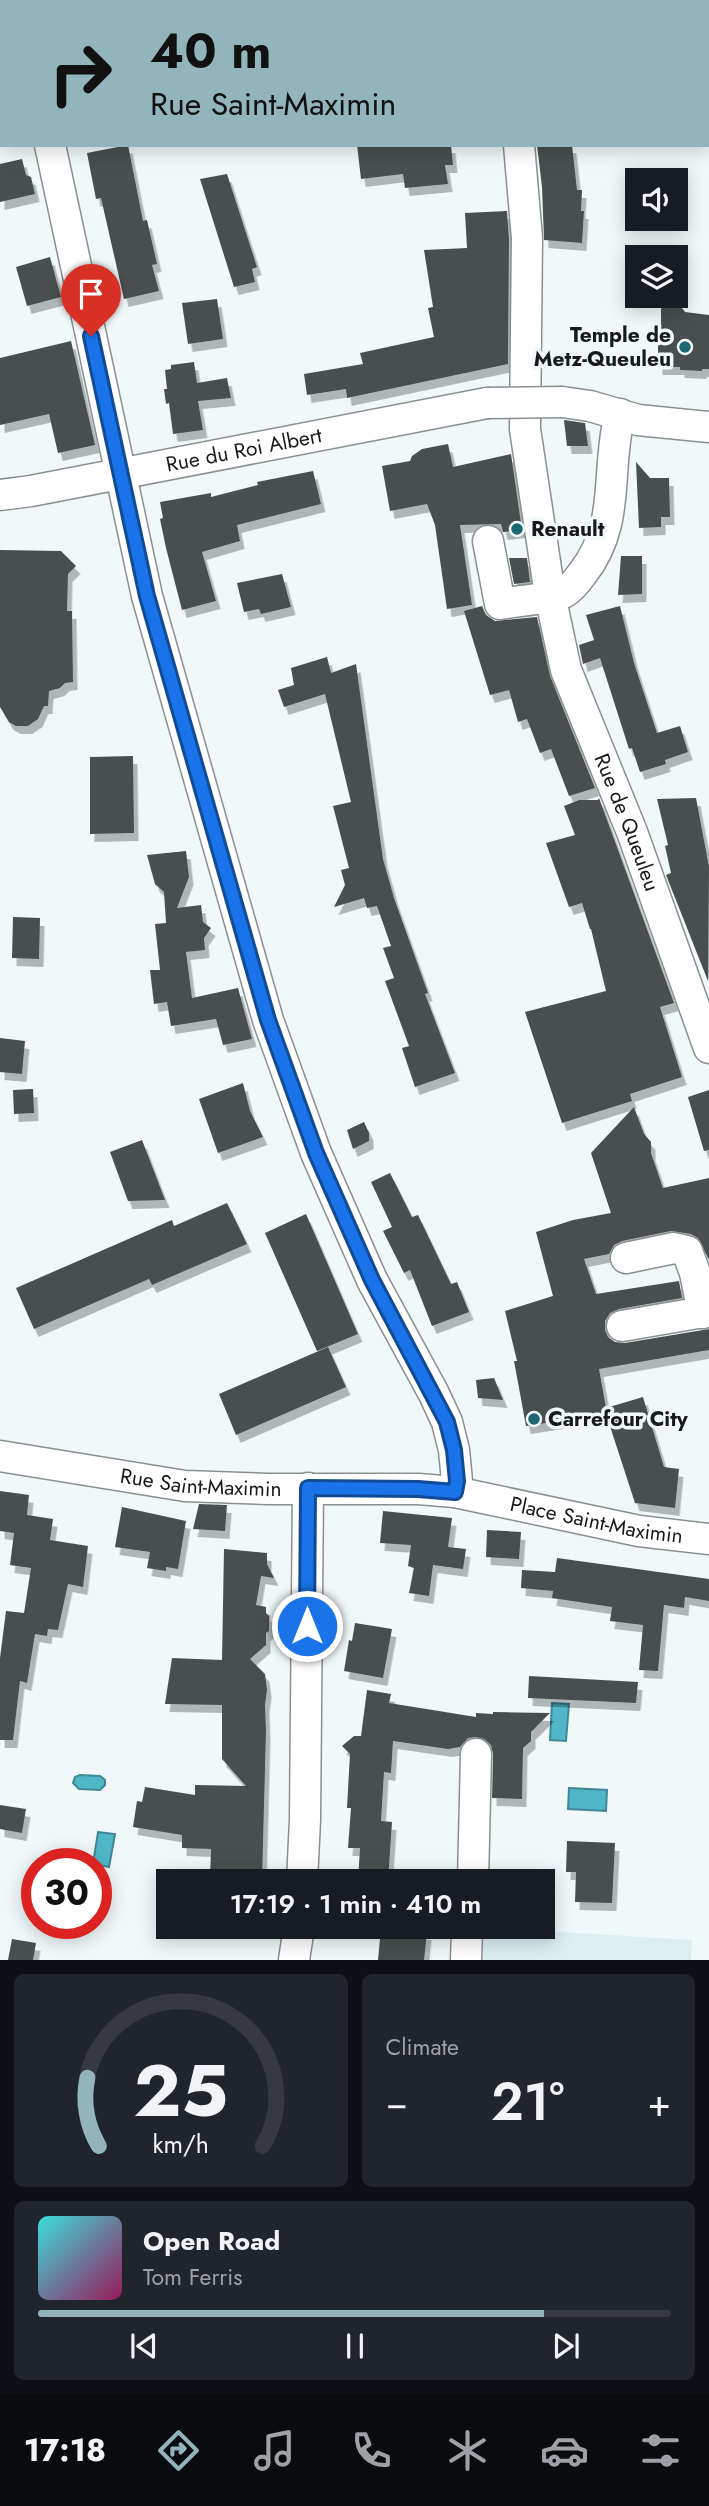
<!DOCTYPE html>
<meta charset="utf-8">
<style>
:root{--surface:#171b24;--page:#20242c;--text:#f1f3f6;--muted:#9ea1a6;--line:#363941;--accent:#92b4bb}
body{margin:0;font-family:Jost,sans-serif;background:var(--page);color:var(--text);height:100vh;display:flex;flex-direction:column;font-size:26px;white-space:nowrap}
*{box-sizing:border-box;margin:0}
p{font-size:23px;color:var(--muted)}
.icon{flex:none;width:38px;height:38px;fill:none;stroke:currentColor;stroke-width:2;stroke-linecap:round;stroke-linejoin:round}
.map{position:relative;height:1960px;overflow:hidden}
.details{display:flex;flex-direction:column;gap:14px;padding:14px;background:#0d0f14;flex:1}
.details>*{flex:none}
.banner{position:absolute;left:0px;top:0px;width:710px;height:147px;box-shadow:0 4px 18px #0003;background:#92b4bb;color:#111;overflow:hidden}
.controls{position:absolute;left:625px;top:168px;display:grid;gap:14px}
.controls a{display:grid;place-items:center;width:63px;height:63px;border-radius:0px;background:var(--surface);box-shadow:0 4px 18px #0003;font-size:35px}
.speed{position:absolute;left:21px;top:1848px;display:flex;gap:14px;font-size:35px;font-weight:700;text-align:center}
.speed>*{display:grid;place-content:center;width:91px;height:91px;border-radius:50%;background:var(--surface);box-shadow:0 4px 18px #0003;line-height:1}
.speed .limit{border:10px solid #d22;background:#fff;color:#111}
.pin{position:absolute;display:grid;place-items:center;width:60px;height:60px;color:#fff;margin:-72px -30px;border-radius:50% 50% 50% 0;rotate:-45deg;box-shadow:0 0 7px #0007}
.pin .icon{rotate:45deg}
.me{position:absolute;width:77px;margin:-38px;rotate:0deg;stroke-linejoin:round;filter:drop-shadow(0 0 5px #0008)}
.turn{display:flex;align-items:center;gap:24px;height:147px;padding:0 35px;font-size:32px}
.turn .icon{width:91px;height:91px;stroke-width:2.5}
.turn b{display:block;font-size:49px;line-height:60px}
.big{font-size:52px;font-weight:600;line-height:1.1}
.details .widget{flex:1;display:flex;flex-direction:column;justify-content:center;gap:10px;min-width:0;padding:0 24px;border-radius:10px;background:var(--page)}
.details .dial{align-items:center;gap:0}
.dial svg{height:182px;overflow:visible;fill:none;stroke:var(--line);stroke-width:7;stroke-linecap:round;text-anchor:middle}
.dial text{fill:var(--text);stroke:none}
.song{display:flex;align-items:center;gap:21px}
.cover{width:84px;height:84px;border-radius:10px;background:linear-gradient(135deg,hsl(180 70% 55%),hsl(330 70% 35%))}
.played{height:7px;border-radius:4px;background:linear-gradient(90deg,var(--accent) 80%,var(--line) 80%)}
.keys{display:flex;justify-content:space-around;direction:ltr}
.heat{display:flex;justify-content:space-between;align-items:center;font-size:38px;direction:ltr}
.details .tiles{flex:1;display:grid;gap:14px;grid-template-columns:1fr 1fr}
.widget:last-child{grid-column:span 2}
.trip{position:absolute;left:156px;top:1869px;width:399px;height:70px;border-radius:0px;background:var(--surface);box-shadow:0 4px 18px #0003;font-weight:600;line-height:70px;text-align:center}
.dock{display:flex;height:112px;justify-content:space-around;align-items:center;background:#090b0e;color:var(--muted)}
.dock .icon{width:49px;height:49px}
.dock .active{color:var(--accent)}
.dock b{font-size:32px;color:var(--text)}
.map>svg:first-child{display:block}
</style>
<div class="map">
<svg width="709" height="1960" viewBox="0 0 709 1960">
<defs>
<filter id="shadow"><feDropShadow dx="4.5" dy="8" stdDeviation="0" flood-color="#0004"/></filter>
</defs>
<rect width="100%" height="100%" fill="#f0f8fa"/>
<path fill="#ddeef1" d="M481 1927 692 1940 691 1960H479Z"/>
<path fill="#50b7c8" stroke="#3f8894" stroke-width="2" d="M552 1703 569 1704 566 1741 550 1740Z
M80 1775 100 1776 105 1780V1785L100 1790 79 1789 73 1783 75 1777Z
M569 1788 607 1790 606 1811 568 1809Z
M98 1832 115 1834 109 1867 93 1864Z"/>
<path fill="#494f50" filter="url(#shadow)" d="M128 145 143 221 147 220 157 264 152 265 159 291 124 299 101 198 96 199 87 153Z
M357 145H451L453 165H445L448 184 405 188 403 174 361 179Z
M537 145H572L577 190H582L581 211H584L582 243 544 240 542 187Z
M22 159 26 175 31 177 35 194 0 202V164Z
M227 174 257 267 252 269 255 282 234 287 200 179Z
M507 211 509 239 508 364 347 398 346 389 307 395 304 374 363 364 360 353 434 337 428 308 433 307 424 250 467 248 465 213Z
M50 257 61 297 27 306 16 267Z
M673 296 685 312 709 315V369H702V371L680 370V367H658V327H661V309Z
M217 299 223 339 188 344 182 303Z
M71 341 95 445 58 453 49 414 0 425V358Z
M194 362 197 383 227 378 231 398 198 401 203 430 173 434 169 403 166 404 164 389H167L165 370 171 369V365Z
M564 420 585 423 588 446H567Z
M448 444 453 467 511 454 522 530 503 532 501 524 460 525 472 605 447 609 435 525 427 504 390 511 382 466 410 461 412 456 422 449Z
M636 462 650 478H669L670 517H661V527L639 528Z
M313 471 321 504 237 525 240 541 202 552 216 601 182 610 166 548 160 519 163 518 160 502 211 493V497L258 485 257 482Z
M0 550 61 551 76 566 68 574 67 611H72L73 682 65 683 60 688 49 691 48 706H44L38 719 28 726H16L9 722 0 707Z
M621 556H642V594L618 595Z
M509 558H527L530 582 514 584Z
M282 574 291 607 261 614 259 609 244 612 237 583Z
M482 606 486 615 495 621 537 617 550 676 595 788 569 796 551 749 540 753 527 719 518 722 509 690 490 695 464 611Z
M620 606 634 663 657 733 680 726 688 752 665 760 666 764 640 772 632 748 629 749 600 658 583 664 579 645 594 640 586 615Z
M327 657 331 673 356 664 383 859 394 898 428 993 425 994 455 1073 415 1087 402 1048 409 1046 385 981 394 978 383 948 391 946 377 906 367 908 364 898 334 907 345 885 341 870 349 868 333 806 351 802 325 694 284 707 278 690 294 685 291 668Z
M133 756 134 833 90 834V757Z
M599 798 674 1003 660 1007 682 1077 630 1094 632 1101 562 1123 525 1012 606 991 591 929H590L582 903 569 907 546 843 575 835 564 806 579 800H598Z
M696 798 709 867 708 981 666 875 671 873 665 846 668 845 657 799Z
M186 851 189 877 177 908 201 905 203 922 211 928 204 938 205 950 186 952 192 998 238 988 252 1039 223 1045 216 1019 171 1026 167 1002 154 1004 150 970H160L155 924 166 923 164 892 155 884 147 855Z
M13 917 40 918 39 959 12 958Z
M0 1038 25 1041 22 1074 0 1072Z
M243 1083 250 1111 263 1137 218 1153 199 1099Z
M33 1089 34 1113 14 1114 13 1090Z
M709 1090V1150L704 1151 688 1097Z
M634 1107 644 1134 651 1142V1153L663 1188 709 1178V1260L698 1238 691 1234 671 1231 622 1241 614 1245 609 1254 584 1259 596 1294 679 1281 682 1298 619 1309 610 1313 605 1321V1330L608 1337 615 1342 625 1343 709 1329V1350L599 1369 606 1408 643 1397 664 1467 679 1469 675 1508 635 1503 606 1414 526 1426 514 1361H517L505 1311 553 1296 536 1232 573 1220 611 1213 591 1153Z
M364 1122 369 1133V1141L353 1149 347 1130Z
M142 1140 165 1200 128 1201 110 1152Z
M390 1173 412 1217 418 1215 451 1284 457 1282 469 1312 432 1326 410 1270 404 1273 383 1231 392 1227 371 1182Z
M227 1203 247 1244 152 1285 149 1279 34 1329 16 1288 172 1220 174 1226Z
M306 1214 358 1334 317 1351 265 1233Z
M328 1347 346 1387 236 1435 219 1394Z
M494 1378 503 1400 478 1398 476 1380Z
M0 1491 29 1495 27 1515 53 1519 50 1540 88 1546 83 1587 68 1584 58 1630 48 1629 47 1636 35 1634 27 1683 20 1681 13 1740H0V1658L6 1611 24 1613 31 1568 10 1565 14 1533 0 1531Z
M199 1504 227 1505 225 1531 193 1529Z
M122 1507 186 1521 178 1569 166 1567V1571L147 1568 150 1552 115 1547Z
M383 1511 452 1518 448 1547 466 1549 463 1569 433 1565 429 1596 409 1593 414 1568 408 1566 411 1545 380 1543Z
M487 1530 521 1532 519 1559 486 1557Z
M224 1549 267 1553V1564L274 1578 261 1576 256 1605 266 1607V1613L269 1616V1631L266 1633V1645L250 1659 265 1674 267 1690 265 1705 266 1731 262 1881 210 1879 211 1849 182 1848V1835L133 1827 137 1801 142 1802 145 1787 195 1795V1785L246 1786 222 1759V1705L165 1704 172 1658 222 1660Z
M557 1558 709 1579V1601L685 1597 684 1608 664 1605 658 1671 639 1670 643 1625 610 1621 612 1607 552 1598 553 1591 521 1588 522 1570 555 1572Z
M355 1623 392 1629 383 1678 344 1671 349 1640 352 1641Z
M529 1676 638 1682 636 1703 528 1698Z
M367 1690 391 1694 389 1703 476 1717V1713L493 1714V1712L550 1713 531 1732V1741L523 1748 522 1799 492 1798 493 1754 491 1745 484 1739 476 1737 468 1738 460 1747 448 1749 393 1741 391 1773 384 1772 381 1821 392 1822 388 1881H358L360 1848H348L351 1808H347L350 1754 342 1746 354 1736H361Z
M0 1805 26 1809 22 1833 0 1829Z
M567 1841 615 1843 612 1903 575 1902 576 1872H566Z
M381 1928 427 1932 424 1960H378Z
M12 1939 36 1943 33 1960H8Z"/>
<g fill="none" stroke-linecap="round" stroke-linejoin="round">
<defs>
<g id="minor">
<path d="M26 0V2"/>
<path d="M502 0V2"/>
<path d="M50 145 147 596 268 1020 316 1153 372 1280 434 1394 447 1422 454 1450 457 1481 455 1492"/>
<path id="s1" d="M519 145 527 238 525 429 550 595 566 670 632 832 709 1048"/>
<path d="M562 402 590 406 638 420 709 427"/>
<path id="s2" d="M0 495 31 491 487 403"/>
<path d="M488 541 500 604C516 601 550 599 563 593 571 589 577 581 582 574 622 524 605 471 620 414"/>
<path d="M626 1258 674 1248 687 1251 695 1273 703 1313"/>
<path d="M622 1326 709 1311"/>
<path id="s3" d="M0 1456 185 1486 268 1489H418L455 1492 639 1531 709 1539"/>
<path d="M302 1881 305 1820 308 1488"/>
<path d="M473 1881 476 1754"/>
<path d="M294 1960 299 1927"/>
<path d="M466 1960 467 1931 471 1927"/>
</g>
</defs>
<use href="#minor" stroke="#899091" stroke-width="33"/>
<use href="#minor" stroke="#fff" stroke-width="30"/>
<defs>
<path id="minor-bridge" d="M487 403 562 402"/>
</defs>
<use href="#minor-bridge" stroke="#899091" stroke-width="33" stroke-linecap="butt"/>
<use href="#minor-bridge" stroke="#fff" stroke-width="30"/>
</g>
<g fill="none" stroke-linecap="round" stroke-linejoin="round">
<defs>
<path id="route" d="M91 336 147 596 268 1020 316 1153 372 1280 447 1422 454 1450 457 1481 455 1492 418 1489 308 1488 307 1626"/>
</defs>
<use href="#route" stroke="#114b97" stroke-width="18"/>
<use href="#route" stroke="#1a73e8" stroke-width="12"/>
</g>
<g fill="#1d6772" stroke="#f0f8fa" stroke-width="2.5">
<circle cx="685" cy="347" r="7"/>
<circle cx="517" cy="529" r="7"/>
<circle cx="534" cy="1419" r="7"/>
</g>
<g text-anchor="middle" stroke-width="7" stroke-linejoin="round" paint-order="stroke">
<g font-size="21" font-weight="bold" fill="#17191a" stroke="#f0f8fa" text-anchor="start">
<text x="671" y="342" text-anchor="end">Temple de<tspan x="671" dy="24">Metz-Queuleu</tspan></text>
<text x="531" y="536">Renault</text>
<text x="548" y="1426">Carrefour City</text>
</g>
<g font-size="21" fill="#17191a" stroke="#f0f8fa">
<text dy="7" stroke="none"><textPath href="#s2" startOffset="248">Rue du Roi Albert</textPath></text>
<text dy="7" stroke="none"><textPath href="#s1" startOffset="693">Rue de Queuleu</textPath></text>
<text dy="7" stroke="none"><textPath href="#s3" startOffset="203">Rue Saint-Maximin</textPath></text>
<text dy="7" stroke="none"><textPath href="#s3" startOffset="602">Place Saint-Maximin</textPath></text>
</g>
</g>
</svg>
<div class="controls">
<a><svg class="icon" aria-label="sound" viewBox="0 0 24 24"><path d="M4 9h4l5-4v14l-5-4H4zM17 9q2 3 0 6"/></svg></a>
<a><svg class="icon" aria-label="layers" viewBox="0 0 24 24"><path d="M12 4l9 5-9 5-9-5zM3 14l9 5 9-5"/></svg></a>
</div>
<div class="speed"><div class="limit">30</div></div>
<div class="pin" style="left:91px;top:336px;background:#d93025"><svg class="icon" aria-label="arrive" viewBox="0 0 24 24"><path d="M6 21V4h12l-3 4 3 4H6"/></svg></div>
<svg class="me" style="left:307px;top:1626px" viewBox="-20 -20 40 40"><circle r="17" fill="#1a73e8" stroke="#fff" stroke-width="3"/><path d="M0-11L8 9 0 5-8 9z" fill="#fff"/></svg>
<div class="trip">17:19 · 1 min · 410 m</div>
<div class="banner">
<div class="turn"><svg class="icon" aria-label="right" viewBox="0 0 24 24"><path d="M7 20v-9h11M14 6l5 5-5 5"/></svg><div><b>40 m</b>Rue Saint-Maximin</div></div>
</div>
</div>
<section class="details">
<div class="tiles">
<div class="widget dial"><svg viewBox="0 0 100 80">
<path d="M14 69A42 42 0 1 1 86 69"/>
<path d="M14 69A42 42 0 0 1 9 39" stroke="#92b4bb"/>
<text x="50" y="56" font-size="32" font-weight="700">25</text>
<text x="50" y="72" font-size="11">km/h</text>
</svg></div>
<div class="widget"><p>Climate</p>
<div class="heat"><a>−</a><b class="big">21°</b><a>+</a></div>
</div>
<div class="widget">
<div class="song"><i class="cover"></i><div><b>Open Road</b><p>Tom Ferris</p></div></div>
<div class="played"></div>
<div class="keys"><svg class="icon" aria-label="previous" viewBox="0 0 24 24"><path d="M18 5L8 12l10 7zM5 5v14"/></svg><svg class="icon" aria-label="pause" viewBox="0 0 24 24"><path d="M8 5v14M16 5v14"/></svg><svg class="icon" aria-label="next" viewBox="0 0 24 24"><path d="M6 5l10 7-10 7zM19 5v14"/></svg></div>
</div>
</div>
</section>
<nav class="dock">
<b>17:18</b>
<svg class="icon active" aria-label="directions" viewBox="0 0 24 24"><path d="M12 3l9 9-9 9-9-9zM9 14v-3h6M13 9l2 2-2 2"/></svg>
<svg class="icon" aria-label="music" viewBox="0 0 24 24"><path d="M9 18V5l10-2v13"/><circle cx="6" cy="18" r="3"/><circle cx="16" cy="16" r="3"/></svg>
<svg class="icon" aria-label="phone" viewBox="0 0 24 24"><path d="M5 4h4l2 5-3 2q2 4 5 5l2-3 5 2v4C11 20 4 13 5 4z"/></svg>
<svg class="icon" aria-label="climate" viewBox="0 0 24 24"><path d="M12 3v18M4 7l16 10M4 17L20 7"/></svg>
<svg class="icon" aria-label="car" viewBox="0 0 24 24"><path d="M5 17H2v-5l4-1 3-4h7l3 4 3 1v5h-3M9 17h6M6 11h13"/><circle cx="7" cy="17" r="2"/><circle cx="17" cy="17" r="2"/></svg>
<svg class="icon" aria-label="filters" viewBox="0 0 24 24"><path d="M4 7h16M4 17h16"/><circle cx="9" cy="7" r="2"/><circle cx="15" cy="17" r="2"/></svg>
</nav>
